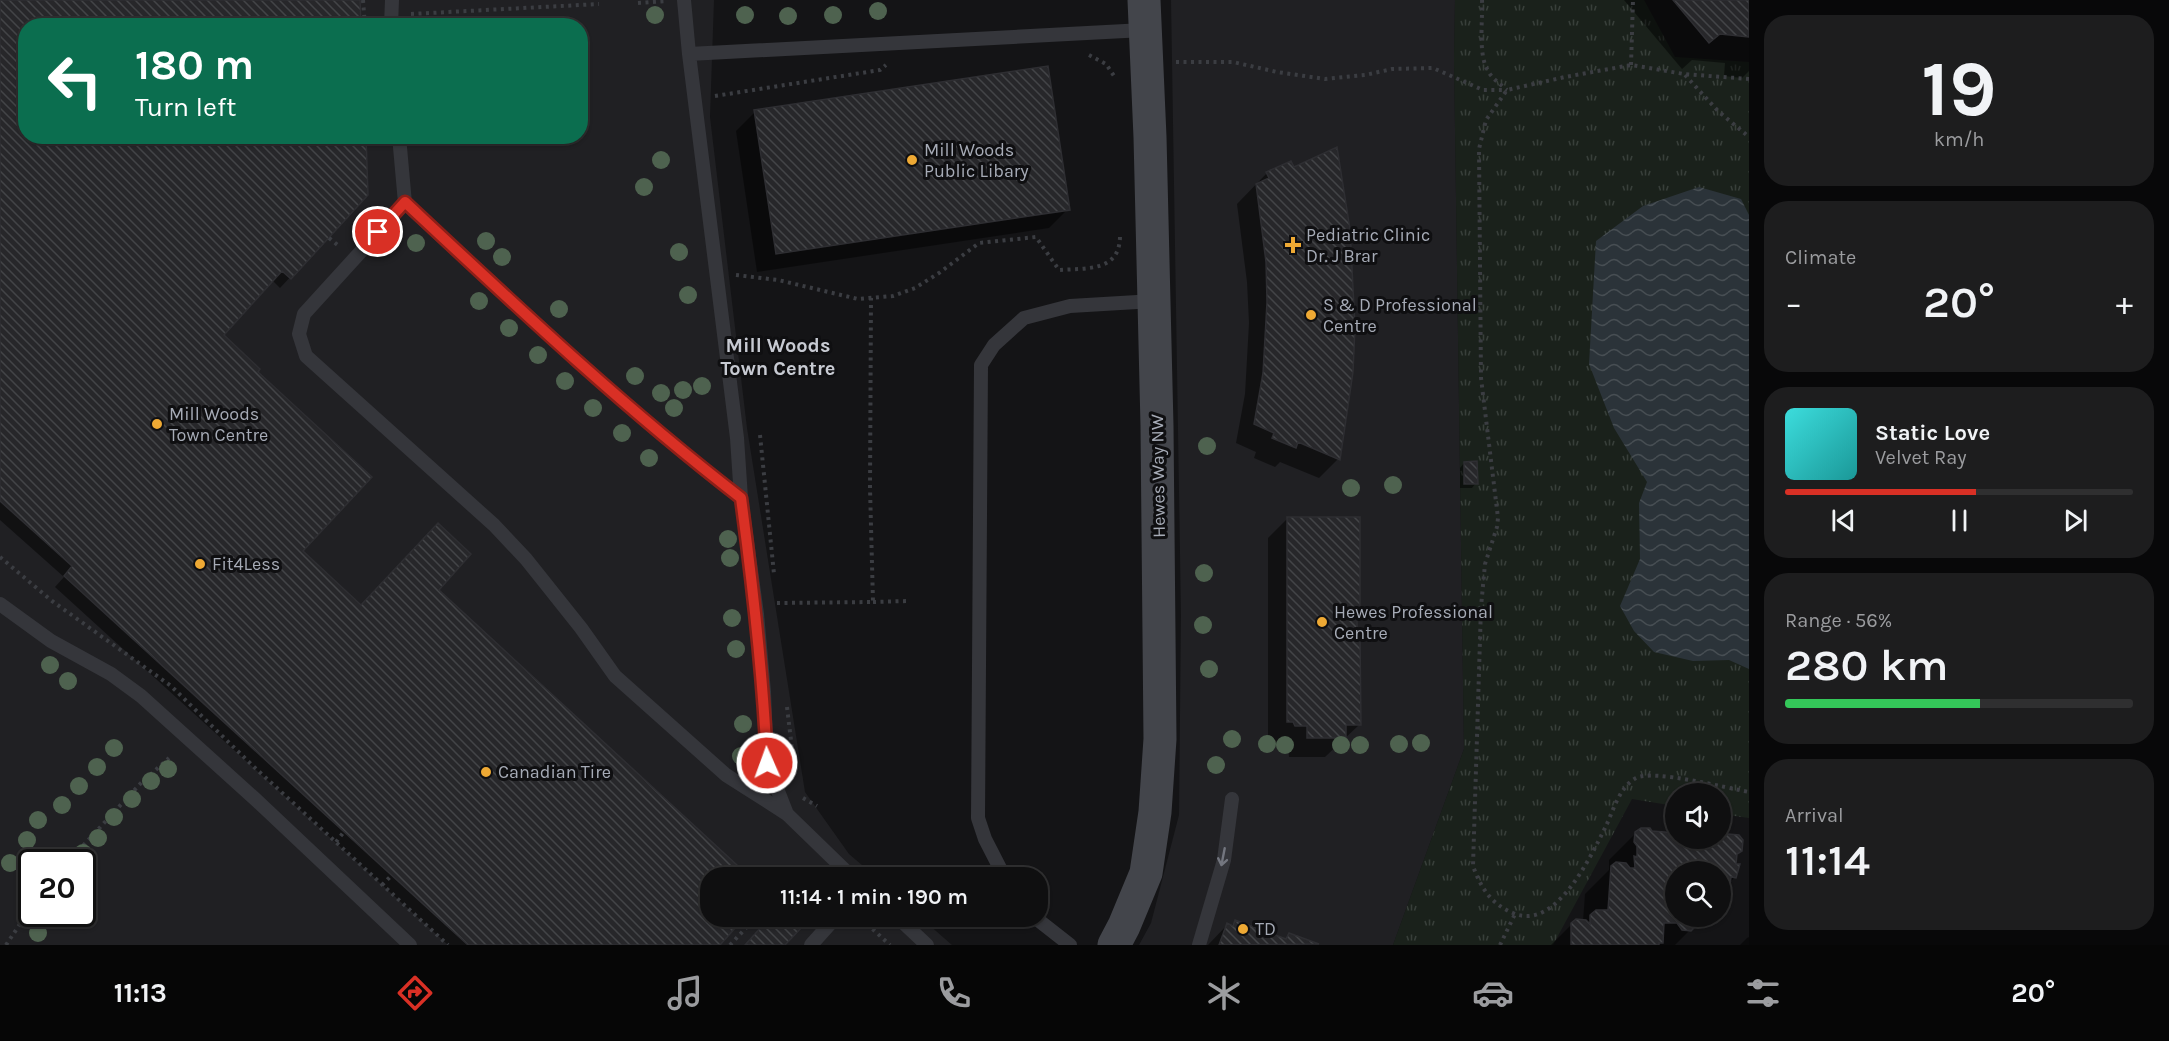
<!DOCTYPE html>
<meta charset="utf-8">
<style>
:root{--surface:#0f0f10;--page:#1d1d1e;--text:#f1f3f6;--muted:#9b9c9f;--line:#2f2f30;--accent:#d93025}
body{margin:0;font-family:Karla,sans-serif;background:var(--page);color:var(--text);height:100vh;display:flex;flex-direction:column;font-size:22px;white-space:nowrap}
*{box-sizing:border-box;margin:0}
p{font-size:20px;color:var(--muted)}
.icon{flex:none;width:33px;height:33px;fill:none;stroke:currentColor;stroke-width:2;stroke-linecap:round;stroke-linejoin:round}
.map{position:relative;flex:1;overflow:hidden}
.side{display:flex;flex-direction:column;gap:15px;padding:15px;background:#080809;width:420px}
.side>*{flex:none}
.hud{position:absolute;left:18px;top:18px;width:570px;height:126px;border-radius:24px;box-shadow:0 2px 4px #0004,0 0 0 2px var(--line);background:#0b6e4f;color:#fff;overflow:hidden}
.fabs{position:absolute;left:1665px;top:783px;display:grid;gap:12px}
.fabs a{display:grid;place-items:center;width:66px;height:66px;border-radius:50%;background:var(--surface);box-shadow:0 2px 4px #0004,0 0 0 2px var(--line);font-size:30px}
.speed{position:absolute;left:18px;top:849px;display:flex;gap:12px;font-size:30px;font-weight:700;text-align:center}
.speed>*{display:grid;place-content:center;width:78px;height:78px;border-radius:50%;background:var(--surface);box-shadow:0 2px 4px #0004,0 0 0 2px var(--line);line-height:1}
.speed .limit{border:3px solid #111;border-radius:9px;background:#fff;color:#111}
.pin{position:absolute;display:grid;place-items:center;width:51px;height:51px;color:#fff;margin:-26px;border:3px solid #fff;border-radius:50%;box-shadow:0 2px 6px #0007}
.me{position:absolute;width:66px;margin:-33px;rotate:358deg;stroke-linejoin:round;filter:drop-shadow(0 0 4px #0008)}
.turn{display:flex;align-items:center;gap:21px;height:126px;padding:0 18px;font-size:27px}
.turn .icon{width:78px;height:78px;stroke-width:2.5}
.turn b{display:block;font-size:42px;line-height:51px}
.big{font-size:45px;font-weight:600;line-height:1.1}
.side .card{flex:1;display:flex;flex-direction:column;justify-content:center;gap:9px;min-width:0;padding:0 21px;border-radius:24px;background:var(--page)}
.side .dial{align-items:center;gap:0}
.dial b{font-size:78px;line-height:1}
.song{display:flex;align-items:center;gap:18px}
.cover{width:72px;height:72px;border-radius:9px;background:linear-gradient(135deg,hsl(180 70% 55%),hsl(180 70% 35%))}
.played{height:6px;border-radius:3px;background:linear-gradient(90deg,var(--accent) 55%,var(--line) 55%)}
.keys{display:flex;justify-content:space-around;direction:ltr}
.heat{display:flex;justify-content:space-between;align-items:center;font-size:33px;direction:ltr}
.charge{height:9px;border-radius:4px;background:linear-gradient(90deg,#34c759 56%,var(--line) 0)}
.trip{position:absolute;left:700px;top:867px;width:348px;height:60px;border-radius:24px;background:var(--surface);box-shadow:0 2px 4px #0004,0 0 0 2px var(--line);font-weight:600;line-height:60px;text-align:center}
.tabs{display:flex;height:96px;justify-content:space-around;align-items:center;background:#060606;color:var(--muted)}
.tabs .icon{width:42px;height:42px}
.tabs .on{color:var(--accent)}
.tabs b{font-size:27px;color:var(--text)}
main{display:flex;flex:1;min-height:0}
.map>svg:first-child{display:block}
</style>
<main>
<div class="map">
<svg width="1749" height="945" viewBox="0 0 1749 945">
<defs>
<pattern id="park-tufts" width="24" height="20" patternUnits="userSpaceOnUse" patternTransform="scale(1.5)"><rect width="24" height="20" fill="#1a211b"/><path d="M3 7l-1-3M5 7V3M7 7l1-3M15 17l-1-3M17 17v-4M19 17l1-3" fill="none" stroke="#383f3a"/></pattern>
<pattern id="water-waves" width="16" height="10" patternUnits="userSpaceOnUse" patternTransform="scale(1.5)"><rect width="16" height="10" fill="#2b3339"/><path d="M0 5q4-4 8 0t8 0" fill="none" stroke="#474e53"/></pattern>
<pattern id="building-back-hatch" width="6" height="6" patternUnits="userSpaceOnUse" patternTransform="scale(1.5)"><rect width="6" height="6" fill="#27272a"/><path d="M-1 5l2 2M0 0l6 6M5-1l2 2" fill="none" stroke="#434447"/></pattern>
</defs>
<rect width="100%" height="100%" fill="#141416"/>
<path fill="#202023" fill-rule="evenodd" d="M0 0H714L710 117 747 428 805 792 849 854 876 877 711 878V916L920 917 952 945H0ZM26 26H580V136H26ZM32 862H82V914H32Z
M1171 0H1455L1454 59 1464 749 1393 945H1139L1151 923 1179 815 1181 615Z"/>
<path fill="url(#park-tufts)" d="M1455 0H1644L1675 57 1749 62V818L1721 814 1720 794H1676L1675 806 1632 799 1553 945H1393L1464 749 1454 59Z"/>
<path fill="url(#water-waves)" d="M1699 187 1741 199 1749 215V669L1729 660 1693 661 1654 652 1634 631 1620 606 1640 559 1639 503 1647 482 1614 428 1589 364 1596 241 1643 206Z"/>
<path fill="#0007" d="M0 0H358L26 26V136L367 195 280 288 272 280 221 335 256 372 301 551 361 606 436 590 711 878V916L718 945H448L55 587 64 577 0 520Z
M1624 0H1749V71L1742 78 1724 76 1725 63 1692 60 1682 69Z
M755 112 1068 209 1049 228 757 272 736 131Z
M1290 163 1338 459 1319 478 1280 462 1275 467 1254 458 1256 452 1236 443 1245 394 1249 323 1247 282 1237 204 1267 173Z
M1464 463 1476 483 1472 488H1460V468Z
M1287 519 1356 611 1359 725 1325 757H1289L1288 745H1275L1273 741H1268V538Z
M1652 832 1741 851 1735 856V877L1720 893V872H1676V916L1694 926 1675 945H1551L1572 924 1583 921 1585 894 1609 870V860L1636 833Z
M1235 922 1284 940 1289 935 1316 945H1208L1227 925 1231 926Z
M1749 937V945H1740L1747 938Z"/>
<path fill="url(#building-back-hatch)" stroke="#2e2e32" stroke-width="1.5" d="M0 0H360L361 26H26V136H366L368 195 291 279 282 271 224 335 260 369 258 372 372 477 303 551 361 605 438 523 471 554 439 590 751 878H711V916H746L720 945H468L64 576 72 566 0 501Z
M1673 0H1749V37L1720 34 1709 43Z
M1048 66 1070 210 776 254 754 110Z
M1337 147 1350 229 1355 327 1353 372 1340 460 1298 442 1296 448 1272 438 1274 433 1254 424 1263 373 1267 302 1266 262 1256 184 1269 178 1266 172 1291 161 1294 167Z
M1477 461 1478 484H1464V462Z
M1287 517H1360V608L1357 612V633L1360 636 1361 725H1346V738H1307V726H1295L1293 722H1287Z
M1641 828H1650L1652 831 1676 833V838H1720V836L1728 834 1739 835 1743 840 1742 851 1737 854 1736 864H1740L1736 878 1731 877 1730 885 1726 890 1720 889V872H1676V916H1697L1696 926 1691 931 1682 930 1677 923H1664L1663 943H1659V945H1571V923L1576 919 1586 920 1590 924V915L1596 910H1608L1611 866 1616 862 1626 863 1630 868H1635L1634 856 1637 857V846L1634 842 1635 832Z
M771 916H793L803 926 785 945H745Z
M1235 920 1286 939 1289 933 1319 944 1219 945 1227 923 1233 926Z"/>
<g fill="none" stroke-linecap="round" stroke-linejoin="round">
<path stroke="#3b3d42" stroke-width="4" stroke-dasharray="3 4.5" stroke-linecap="butt" d="M363 0 365 26
M1482 0C1483 18 1478 52 1487 69 1491 78 1499 83 1507 90
M638 3 666 1
M411 14 599 4
M1089 55 1106 64 1116 79
M1176 62H1233L1277 72 1325 79 1365 75 1392 69 1433 68 1483 90H1507
M1631 65 1633 0
M1685 75 1718 111 1749 137
M1749 79 1684 74 1631 65 1565 77 1507 90 1486 120 1479 149 1481 378 1498 518 1497 527 1485 564 1481 607 1473 866C1481 888 1491 904 1513 913 1555 932 1590 858 1605 828 1613 812 1619 787 1636 778 1654 769 1726 788 1749 792
M715 96 880 70 886 65
M329 238 340 247
M736 275 778 280 858 299 893 296 915 288 939 273 979 243 1036 237 1059 270C1086 268 1120 272 1120 236
M760 435 774 574
M0 557 52 601 171 686 254 767 448 945
M873 602 908 601
M777 603 873 602 870 488 871 298
M787 707 795 774
M803 798 817 806
M336 842 343 833
M68 862 141 783 169 758
M382 885 390 877
M867 924 890 945
M6 945 32 906
M730 945 757 916
M1500 945 1515 914"/>
<path stroke="#35363b" stroke-width="14" d="M684 0 689 54 737 438 741 498 757 614 764 692 767 763 787 814
M391 26 392 0
M689 54 1144 30
M399 136 405 203C515 303 622 407 741 498
M405 203 304 314 299 334 306 356 494 525 526 559 581 628 615 676 726 775 787 814 853 878
M0 604 51 641 111 674 141 696 254 798 410 945
M1005 878 985 839 978 818 981 365 994 345 1024 318 1070 306 1154 301
M896 916 927 945
M1033 916 1070 945
M811 945 837 916
M1199 945 1224 860 1232 799"/>
<path stroke="#43454b" stroke-width="33" d="M1114 945 1124 926 1146 873 1155 812 1160 739 1157 426 1150 137 1144 0"/>
</g>
<g fill="#4e624f">
<circle cx="878" cy="11" r="9"/>
<circle cx="655" cy="15" r="9"/>
<circle cx="745" cy="15" r="9"/>
<circle cx="833" cy="15" r="9"/>
<circle cx="788" cy="16" r="9"/>
<circle cx="661" cy="160" r="9"/>
<circle cx="644" cy="187" r="9"/>
<circle cx="486" cy="241" r="9"/>
<circle cx="416" cy="243" r="9"/>
<circle cx="679" cy="252" r="9"/>
<circle cx="502" cy="257" r="9"/>
<circle cx="688" cy="295" r="9"/>
<circle cx="479" cy="301" r="9"/>
<circle cx="559" cy="309" r="9"/>
<circle cx="509" cy="328" r="9"/>
<circle cx="538" cy="355" r="9"/>
<circle cx="635" cy="376" r="9"/>
<circle cx="565" cy="381" r="9"/>
<circle cx="702" cy="386" r="9"/>
<circle cx="683" cy="390" r="9"/>
<circle cx="661" cy="393" r="9"/>
<circle cx="593" cy="408" r="9"/>
<circle cx="674" cy="408" r="9"/>
<circle cx="622" cy="433" r="9"/>
<circle cx="1207" cy="446" r="9"/>
<circle cx="649" cy="458" r="9"/>
<circle cx="1393" cy="485" r="9"/>
<circle cx="1351" cy="488" r="9"/>
<circle cx="728" cy="539" r="9"/>
<circle cx="730" cy="558" r="9"/>
<circle cx="1204" cy="573" r="9"/>
<circle cx="732" cy="618" r="9"/>
<circle cx="1203" cy="625" r="9"/>
<circle cx="736" cy="649" r="9"/>
<circle cx="50" cy="665" r="9"/>
<circle cx="1209" cy="669" r="9"/>
<circle cx="68" cy="681" r="9"/>
<circle cx="743" cy="724" r="9"/>
<circle cx="1232" cy="739" r="9"/>
<circle cx="1421" cy="743" r="9"/>
<circle cx="1267" cy="744" r="9"/>
<circle cx="1399" cy="744" r="9"/>
<circle cx="1285" cy="745" r="9"/>
<circle cx="1341" cy="745" r="9"/>
<circle cx="1360" cy="745" r="9"/>
<circle cx="114" cy="748" r="9"/>
<circle cx="741" cy="756" r="9"/>
<circle cx="1216" cy="765" r="9"/>
<circle cx="97" cy="767" r="9"/>
<circle cx="168" cy="769" r="9"/>
<circle cx="151" cy="781" r="9"/>
<circle cx="79" cy="786" r="9"/>
<circle cx="132" cy="799" r="9"/>
<circle cx="62" cy="805" r="9"/>
<circle cx="114" cy="817" r="9"/>
<circle cx="38" cy="820" r="9"/>
<circle cx="98" cy="838" r="9"/>
<circle cx="27" cy="840" r="9"/>
<circle cx="83" cy="853" r="9"/>
<circle cx="10" cy="863" r="9"/>
<circle cx="38" cy="933" r="9"/>
</g>
<defs><path id="oneway-shaft" d="M-6 0H5M1.5-3L5.5 0L1.5 3" fill="none" stroke-width="1.6" stroke-linecap="round" stroke-linejoin="round" transform="scale(1.5)"/></defs>
<use stroke="#73767f" href="#oneway-shaft" transform="translate(1223 857) rotate(101)"/>
<g fill="none" stroke-linecap="round" stroke-linejoin="round">
<defs>
<path id="route" d="M378 232 405 202C514 304 623 407 741 498 753 587 763 674 767 763"/>
</defs>
<use href="#route" stroke="#8d1f18" stroke-width="15"/>
<use href="#route" stroke="#d93025" stroke-width="10"/>
</g>
<g fill="#eea934" stroke="#0f0f11" stroke-width="2">
<circle cx="912" cy="160" r="6"/>
<path d="M1290 236h6v6h6v6h-6v6h-6v-6h-6v-6h6z"/>
<circle cx="1311" cy="315" r="6"/>
<circle cx="157" cy="424" r="6"/>
<circle cx="200" cy="564" r="6"/>
<circle cx="1322" cy="622" r="6"/>
<circle cx="486" cy="772" r="6"/>
<circle cx="1243" cy="929" r="6"/>
</g>
<g text-anchor="middle" stroke-width="6" stroke-linejoin="round" paint-order="stroke">
<g font-size="18" fill="#a6abb6" stroke="#0f0f11" text-anchor="start">
<text x="924" y="156">Mill Woods<tspan x="924" dy="21">Public Libary</tspan></text>
<text x="1306" y="241">Pediatric Clinic<tspan x="1306" dy="21">Dr. J Brar</tspan></text>
<text x="1323" y="311">S &amp; D Professional<tspan x="1323" dy="21">Centre</tspan></text>
<text x="169" y="420">Mill Woods<tspan x="169" dy="21">Town Centre</tspan></text>
<text x="212" y="570">Fit4Less</text>
<text x="1334" y="618">Hewes Professional<tspan x="1334" dy="21">Centre</tspan></text>
<text x="498" y="778">Canadian Tire</text>
<text x="1255" y="935">TD</text>
</g>
<g font-size="18" fill="#a6abb6" stroke="#0f0f11">
<text transform="translate(1158 476) rotate(-91)" y="6">Hewes Way NW</text>
</g>
<g font-size="20" font-weight="bold" fill="#c7cad2" stroke="#0f0f11">
<text x="778" y="352">Mill Woods<tspan x="778" dy="23">Town Centre</tspan></text>
</g>
</g>
</svg>
<div class="fabs">
<a><svg class="icon" aria-label="sound" viewBox="0 0 24 24"><path d="M4 9h4l5-4v14l-5-4H4zM17 9q2 3 0 6"/></svg></a>
<a><svg class="icon" aria-label="search" viewBox="0 0 24 24"><circle cx="10" cy="10" r="6"/><path d="M15 15l6 6"/></svg></a>
</div>
<div class="speed"><div class="limit">20</div></div>
<div class="pin" style="left:378px;top:232px;background:#d93025"><svg class="icon" aria-label="arrive" viewBox="0 0 24 24"><path d="M6 21V4h12l-3 4 3 4H6"/></svg></div>
<svg class="me" style="left:767px;top:763px" viewBox="-20 -20 40 40"><circle r="17" fill="#d93025" stroke="#fff" stroke-width="3"/><path d="M0-11L8 9 0 5-8 9z" fill="#fff"/></svg>
<div class="trip">11:14 · 1 min · 190 m</div>
<div class="hud">
<div class="turn"><svg class="icon" aria-label="left" viewBox="0 0 24 24"><path d="M17 20v-9H6M10 6l-5 5 5 5"/></svg><div><b>180 m</b>Turn left</div></div>
</div>
</div>
<section class="side">
<div class="card dial"><b>19</b><p>km/h</p></div>
<div class="card"><p>Climate</p>
<div class="heat"><a>−</a><b class="big">20°</b><a>+</a></div>
</div>
<div class="card">
<div class="song"><i class="cover"></i><div><b>Static Love</b><p>Velvet Ray</p></div></div>
<div class="played"></div>
<div class="keys"><svg class="icon" aria-label="previous" viewBox="0 0 24 24"><path d="M18 5L8 12l10 7zM5 5v14"/></svg><svg class="icon" aria-label="pause" viewBox="0 0 24 24"><path d="M8 5v14M16 5v14"/></svg><svg class="icon" aria-label="next" viewBox="0 0 24 24"><path d="M6 5l10 7-10 7zM19 5v14"/></svg></div>
</div>
<div class="card"><p>Range · 56%</p><b class="big">280 km</b><div class="charge"></div></div>
<div class="card"><p>Arrival</p><b class="big">11:14</b></div>
</section>
</main>
<nav class="tabs">
<b>11:13</b>
<svg class="icon on" aria-label="directions" viewBox="0 0 24 24"><path d="M12 3l9 9-9 9-9-9zM9 14v-3h6M13 9l2 2-2 2"/></svg>
<svg class="icon" aria-label="music" viewBox="0 0 24 24"><path d="M9 18V5l10-2v13"/><circle cx="6" cy="18" r="3"/><circle cx="16" cy="16" r="3"/></svg>
<svg class="icon" aria-label="phone" viewBox="0 0 24 24"><path d="M5 4h4l2 5-3 2q2 4 5 5l2-3 5 2v4C11 20 4 13 5 4z"/></svg>
<svg class="icon" aria-label="climate" viewBox="0 0 24 24"><path d="M12 3v18M4 7l16 10M4 17L20 7"/></svg>
<svg class="icon" aria-label="car" viewBox="0 0 24 24"><path d="M5 17H2v-5l4-1 3-4h7l3 4 3 1v5h-3M9 17h6M6 11h13"/><circle cx="7" cy="17" r="2"/><circle cx="17" cy="17" r="2"/></svg>
<svg class="icon" aria-label="filters" viewBox="0 0 24 24"><path d="M4 7h16M4 17h16"/><circle cx="9" cy="7" r="2"/><circle cx="15" cy="17" r="2"/></svg>
<b>20°</b>
</nav>
